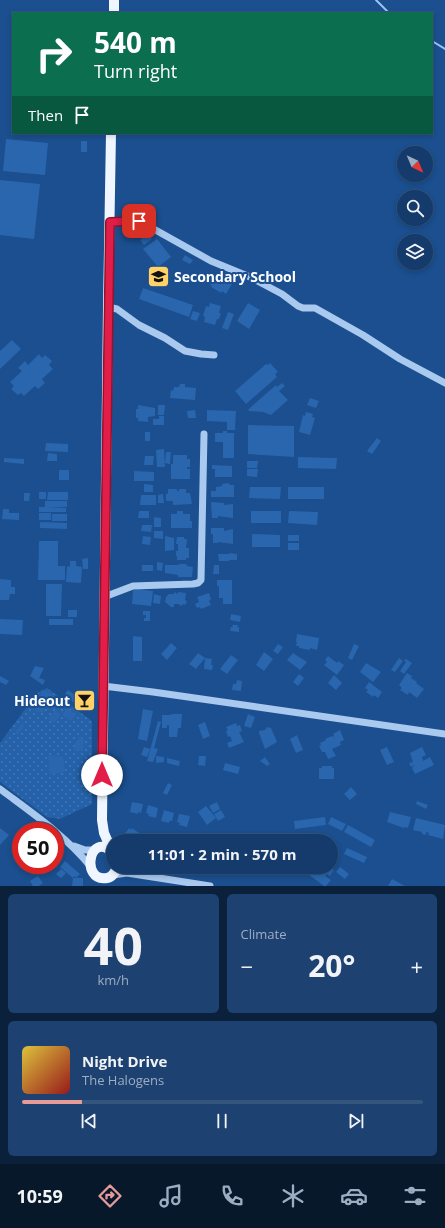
<!DOCTYPE html>
<meta charset="utf-8">
<style>
:root{--surface:#143b6b;--page:#1d4271;--text:#f1f3f6;--muted:#9dadc1;--line:#33557e;--accent:#e69b98}
body{margin:0;font-family:"Open Sans",sans-serif;background:var(--page);color:var(--text);height:100vh;display:flex;flex-direction:column;font-size:15px;white-space:nowrap}
*{box-sizing:border-box;margin:0}
p{font-size:13px;color:var(--muted)}
.icon{flex:none;width:22px;height:22px;fill:none;stroke:currentColor;stroke-width:2;stroke-linecap:round;stroke-linejoin:round}
.map{position:relative;height:886px;overflow:hidden}
.drawer{display:flex;flex-direction:column;gap:8px;padding:8px;background:#0b203b;flex:1}
.drawer>*{flex:none}
.top-card{position:absolute;left:12px;top:12px;width:421px;height:122px;border-radius:0px;box-shadow:0 2px 6px #0003,0 0 0 1px var(--line);background:#0b6e4f;color:#fff;overflow:hidden}
.needle{width:26px;rotate:136deg}
.buttons{position:absolute;left:397px;top:146px;display:grid;gap:8px}
.buttons a{display:grid;place-items:center;width:36px;height:36px;border-radius:50%;background:var(--surface);box-shadow:0 2px 6px #0003,0 0 0 1px var(--line);font-size:20px}
.speed{position:absolute;left:12px;top:822px;display:flex;gap:8px;font-size:20px;font-weight:700;text-align:center}
.speed>*{display:grid;place-content:center;width:52px;height:52px;border-radius:50%;background:var(--surface);box-shadow:0 2px 6px #0003,0 0 0 1px var(--line);line-height:1}
.speed .limit{border:6px solid #d22;background:#fff;color:#111}
.pin{position:absolute;display:grid;place-items:center;width:34px;height:34px;color:#fff;margin:-17px;border-radius:8px;box-shadow:0 2px 6px #0006}
.me{position:absolute;width:44px;margin:-22px;rotate:0deg;stroke-linejoin:round;filter:drop-shadow(0 0 3px #0008)}
.turn{display:flex;align-items:center;gap:14px;height:84px;padding:0 16px;font-size:18px}
.turn .icon{width:52px;height:52px;stroke-width:2.5}
.turn b{display:block;font-size:28px;line-height:34px}
.then{display:flex;align-items:center;height:38px;padding:0 16px;background:#0003;gap:8px;font-size:15px}
.big{font-size:30px;font-weight:700;line-height:1.1}
.drawer .tile{flex:1;display:flex;flex-direction:column;justify-content:center;gap:6px;min-width:0;padding:0 14px;border-radius:6px;background:var(--page)}
.drawer .dial{align-items:center;gap:0}
.dial b{font-size:52px;line-height:1}
.song{display:flex;align-items:center;gap:12px}
.cover{width:48px;height:48px;border-radius:6px;background:linear-gradient(135deg,hsl(50 70% 55%),hsl(0 70% 35%))}
.played{height:4px;border-radius:2px;background:linear-gradient(90deg,var(--accent) 15%,var(--line) 15%)}
.keys{display:flex;justify-content:space-around;direction:ltr}
.heat{display:flex;justify-content:space-between;align-items:center;font-size:22px;direction:ltr}
.drawer .tiles{flex:1;display:grid;gap:8px;grid-template-columns:1fr 1fr}
.tile:last-child{grid-column:span 2}
.trip{position:absolute;left:106px;top:834px;width:232px;height:40px;border-radius:20px;background:var(--surface);box-shadow:0 2px 6px #0003,0 0 0 1px var(--line);font-weight:700;line-height:40px;text-align:center}
.tabs{display:flex;height:64px;justify-content:space-around;align-items:center;background:#08182b;color:var(--muted)}
.tabs .icon{width:28px;height:28px}
.tabs .current{color:var(--accent)}
.tabs b{font-size:18px;color:var(--text)}
.map>svg:first-child{display:block}
</style>
<div class="map">
<svg width="445" height="886" viewBox="0 0 445 886">
<defs>
<pattern id="park-dots" width="8" height="8" patternUnits="userSpaceOnUse"><rect width="8" height="8" fill="#2461a8"/><path d="M2 2h.1M6 6h.1" fill="none" stroke="#4579b5" stroke-width="1.8" stroke-linecap="round"/></pattern>
</defs>
<rect width="100%" height="100%" fill="#1b4f8f"/>
<path fill="url(#park-dots)" d="M47 688 92 721V804L60 819 47 817 0 782V743L37 693Z"/>
<g fill="none" stroke-linecap="round" stroke-linejoin="round">
<path stroke="#9cc4f0" stroke-width="2" d="M376 0 389 13
M432 41 445 49"/>
</g>
<path fill="#2a66ad" d="M6 139 48 143 45 175 3 171Z
M81 141H87V152H81Z
M0 180 40 184 34 239 0 235Z
M148 234 152 239 144 245 140 240Z
M157 239 171 257 158 267 143 249Z
M185 255 193 260 190 264 182 260Z
M213 273 219 277 221 274 228 279 226 281 232 284 226 294 222 291 221 293 211 287 212 286 208 283Z
M143 288 193 305 189 317 139 299Z
M210 303 221 306 219 313H221L219 319H217L215 325 204 322 205 317 203 316 206 306 209 307Z
M248 303 260 310 249 329 237 321Z
M193 311 200 313 197 321 190 319Z
M228 312 234 314 228 330 222 328Z
M12 340 21 349 0 369V351Z
M39 354 42 358 45 355 52 361 49 365 53 369 42 379 45 383 38 389 35 386 24 396 21 393 18 395 11 389 14 386 10 382 22 371 18 368 25 361 28 365Z
M270 363 278 372 275 374 277 377 246 404 235 391 266 364 268 365Z
M282 383 285 386 279 391 288 400 271 415 263 412 249 411 248 410 251 407 276 385 277 387Z
M180 384H185V387L196 388 195 400 170 398 171 390 173 391 174 387H179Z
M310 398 319 401 316 408 307 405Z
M138 405 155 408V416L148 417V422L138 421V418H136V409H138Z
M158 405H165L164 415H158Z
M195 410 196 418H188L187 411Z
M207 410 236 411 235 430H227V422L207 421Z
M306 412 313 414 312 417 315 418 310 435 299 432 303 415 305 416Z
M159 416H164V425H153V419H159Z
M248 425 294 426V457L248 454Z
M223 431H227V433H234V458H223V442H215V433H223Z
M145 432H150V441H145Z
M377 438 381 441 372 454 367 451Z
M46 443 68 444V452L45 451Z
M164 449 165 467H157L156 450Z
M166 452H171L170 464 165 463Z
M48 453 57 454V461H47Z
M173 455H187V459H190V467H187V469H190V479H171V464H173Z
M145 456H154L153 465H144Z
M298 457 337 458 336 469 298 468Z
M4 458 24 459V464L4 462Z
M247 461H258L257 468H247Z
M212 465 232 466V477H215V469H212Z
M247 469H258L257 477 247 476Z
M59 470H69V480H59Z
M134 471 154 472V481H134Z
M229 483 230 485H234V497H211V491H216V487L222 486V484Z
M144 484 153 485V492H144Z
M250 487H281L280 499 249 498Z
M288 487H324V499H288Z
M168 489H177V491H179V489H186V493H190L192 504 173 505V501H166V494H168Z
M39 492H46V499H39Z
M48 492H68V500H47Z
M24 493H30L29 501H24Z
M163 494 164 503H158V495Z
M141 495H156V505H140Z
M45 501H67V507H48L66 508V512H39V507H45Z
M211 502 224 503V505L233 504V518L218 516V518H212Z
M3 509H9V513H19V520L2 519Z
M139 511H149V518H138Z
M177 511H183V514H190V521H192V528H171V514H177Z
M251 511H281V523H251Z
M289 511 318 512 317 525 288 523Z
M39 513H51V520H39Z
M52 514H67V521H52Z
M154 517 161 518V527H154Z
M40 522 67 523V529L40 528Z
M142 525H152L151 532 141 531Z
M211 528H224V531L233 529V544L218 542V543H213V534H211Z
M154 531H163V539L154 538Z
M252 534 280 535V547H252Z
M288 535H299V541H288Z
M143 536 151 537 150 545 142 544Z
M165 536 174 538V550L165 551Z
M177 537H184V539H187L186 548H189V558H186V560H177V556H176V551H178V544H176Z
M39 541H58V566H65V580H38Z
M288 543H299V550H288Z
M229 553 237 554V560H229Z
M218 554H229V561H219Z
M88 558V569H83L82 559Z
M70 561H76V566L82 567 81 583 66 582 67 566 70 567Z
M157 562 163 563 162 571 157 570Z
M179 564H186L187 566 193 567 192 577H178V575L165 573V565H178Z
M142 565H153V571H142Z
M214 565H219V574H213Z
M0 579 11 580V587H15V594H10L9 600H0Z
M217 580H232V604H223V598H219V586H217Z
M46 584H62L61 616H46Z
M137 589 153 591 151 606 132 604 133 590H137Z
M174 592 178 594V592L186 593 185 600 187 601 186 604 184 605 183 604 181 606 178 604H174V607H171L165 602 166 597 169 594H174Z
M209 593 211 599 209 601 211 605 201 609 200 607 197 608 195 604 199 602 197 597Z
M154 594 161 596 160 604 153 603Z
M68 610H77V617H68Z
M143 611H150V621H144V618H146V615H143Z
M231 614 241 616 240 622 230 620Z
M0 619 23 620 22 635 0 634Z
M49 619H73V625H49Z
M232 625H238L237 627H239V632L230 631 231 627H233Z
M297 634 319 638 317 650 310 648V650L299 648V646H296L297 642H296Z
M133 636 142 637V661H133Z
M171 643 177 648 167 660 161 654Z
M278 644 283 647 278 654 273 651Z
M354 644 359 646 352 660 348 658Z
M264 652 273 659 264 671 256 665Z
M198 653 205 658 196 669 189 664Z
M293 653 307 662 300 670 287 660Z
M231 655 238 660 227 674 220 669Z
M328 656 337 663 338 661 344 665 337 675 324 665 327 662 325 660Z
M205 658 212 659 211 665H213L212 670 204 669Z
M399 658 403 661 395 672 391 670Z
M406 659 412 663 404 674 400 671 406 662 404 661Z
M366 663 381 672 373 682 360 672Z
M35 666 44 668 39 678 45 680 43 685 30 676Z
M407 673 412 676 411 678 417 682 416 683 424 689 417 698 409 692 408 695 400 690 402 688 399 685Z
M299 674 304 678 298 686 293 682Z
M334 675 342 683 336 690 328 683Z
M0 676 9 681 6 685 0 682Z
M237 680 242 681 241 691 232 690 233 684H236Z
M369 682 382 692 378 698 374 695 373 697 366 692 368 690 365 688Z
M45 690 55 697 50 704 40 696Z
M68 690 83 701 78 707 65 694Z
M38 702 46 704 43 713 35 711Z
M67 708 76 715 71 721 62 715Z
M143 709 153 711 147 741 138 739Z
M55 710 61 715 54 723 48 719Z
M173 714H182L181 728H178L177 737H169V725H167V728H162V715H169Z
M248 714 255 717 251 728 244 726Z
M158 721 161 722 154 748 158 749 153 762 147 761Z
M205 722 210 736 203 739 198 725Z
M22 723 25 725 18 735 15 733Z
M236 723 237 726 240 725 242 731 239 732 244 742 229 748 227 743 232 741 230 736 228 737 226 731 228 730 226 727Z
M267 727 271 728 277 742 265 749 259 733V731L265 730Z
M340 730 344 740 340 742 341 745 332 749 336 756 328 759 325 752H322L319 746 321 745 320 743 326 740 325 739 332 736V737L334 736 333 734Z
M297 735 303 750 296 753 290 739Z
M79 737 84 738 83 751 74 750 75 742H78Z
M144 747 150 749 147 757 141 755Z
M387 747 394 762 387 765 380 750Z
M422 747 426 755 422 757 423 761 430 757 434 765 415 774 412 768 415 765 411 767 409 763 413 762 410 753Z
M55 755V757L63 756 65 772 50 774 48 756Z
M156 756 164 757V762L156 763Z
M199 756H206L205 766 198 765Z
M265 757 270 764 267 766 260 761Z
M167 758 180 761 179 766 167 763Z
M225 763 240 767 238 774 223 770Z
M84 765H89V773H84Z
M322 766H332V768H334V779H319V768H322Z
M168 783 172 785 167 795 163 793Z
M351 787 357 794 350 800 344 794Z
M417 801 428 805 426 809 416 804Z
M132 802 143 804 141 813 138 812V814L130 812Z
M217 802 220 809 213 813 209 806Z
M148 805 158 808 156 818 148 816 149 814 146 813Z
M206 806 216 818 207 825 198 812Z
M164 810 174 813 172 821H169V823L161 821Z
M221 810 225 817 218 821 214 814Z
M390 812 411 817 408 828 405 827 404 828 387 822Z
M179 814 190 816 187 827 179 825 180 823 177 822Z
M325 817 326 825 295 829 294 821Z
M331 817 346 824 342 831 328 824Z
M416 818 445 825 443 839 428 835 429 833 426 832V835L422 834V832L413 830Z
M348 825 375 840 371 847 344 832Z
M0 828 9 835 0 845Z
M129 828 131 830 132 828 146 838 144 840 146 841H132L124 835Z
M181 836 189 837V841H179V839H181Z
M347 848 367 857 364 863 344 854Z
M65 861 80 874 76 878 75 876 73 878 60 867Z
M311 867H330L334 870 330 876 327 874 325 876 331 880 326 886H324L308 874 312 869 310 868Z
M340 867 349 874 345 879 336 872Z
M61 869 66 873 61 878 56 874Z
M38 876 43 883 39 886H33L30 881Z
M73 878H83V886H72Z
M392 879 405 886H388Z"/>
<g fill="none" stroke-linecap="round" stroke-linejoin="round">
<path stroke="#a9c9ee" stroke-width="7" d="M110 222 135 221 143 223 211 261 250 277 282 294 298 306 303 308H315L363 335 400 359 445 383
M108 307 117 309 139 325 165 338 185 351 201 354 214 355
M104 597 133 586 193 584 198 583 201 580 204 434
M103 686 153 692 445 734
M0 789C32 813 65 835 91 867
M74 846 85 850H94
M113 875 127 873 210 886"/>
<path stroke="#f0f6ff" stroke-width="10" d="M114 13V0
M111 133 108 307 102 820 104 833 112 851
M113 853C89 829 80 883 107 878 113 877 115 872 117 867"/>
</g>
<g fill="none" stroke-linecap="round" stroke-linejoin="round">
<defs>
<path id="route" d="M102 775 110 222 139 221"/>
</defs>
<use href="#route" stroke="#92132f" stroke-width="10"/>
<use href="#route" stroke="#e11d48" stroke-width="7"/>
</g>
<defs>
<symbol id="school-square" viewBox="-11 -11 22 22"><rect x="-9" y="-9" width="18" height="18" rx="4" fill="#ffd166" stroke="#1b4f8f"/><path d="M0-5L7-2L0 1L-7-2ZM-4 1L0 2.5L4 1V4Q0 6-4 4Z" fill="#111"/></symbol>
<symbol id="bar-square" viewBox="-11 -11 22 22"><rect x="-9" y="-9" width="18" height="18" rx="4" fill="#ffd166" stroke="#1b4f8f"/><path d="M-6-5H6L.8 .8V4.5H3.5V6h-7V4.5H-.8V.8Z" fill="#111"/></symbol>
</defs>
<g fill-rule="evenodd">
<use href="#school-square" x="146" y="264" width="25" height="25"/>
<use href="#bar-square" x="72" y="688" width="25" height="25"/>
</g>
<g text-anchor="middle" stroke-width="4" stroke-linejoin="round" paint-order="stroke">
<g font-size="14" font-weight="bold" fill="#fff" stroke="#1b4f8f" text-anchor="start">
<text x="174" y="282">Secondary School</text>
<text x="70" y="706" text-anchor="end">Hideout</text>
</g>
</g>
</svg>
<div class="buttons">
<a><svg class="needle" viewBox="-14 -14 28 28"><path d="M0-13l5 13h-10z" fill="#e53935"/><path d="M0 13l5-13h-10z" fill="#9dadc1"/></svg></a>
<a><svg class="icon" aria-label="search" viewBox="0 0 24 24"><circle cx="10" cy="10" r="6"/><path d="M15 15l6 6"/></svg></a>
<a><svg class="icon" aria-label="layers" viewBox="0 0 24 24"><path d="M12 4l9 5-9 5-9-5zM3 14l9 5 9-5"/></svg></a>
</div>
<div class="speed"><div class="limit">50</div></div>
<div class="pin" style="left:139px;top:221px;background:#d93025"><svg class="icon" aria-label="arrive" viewBox="0 0 24 24"><path d="M6 21V4h12l-3 4 3 4H6"/></svg></div>
<svg class="me" style="left:102px;top:775px" viewBox="-20 -20 40 40"><circle r="19" fill="#fff"/><path d="M0-13L10 11 0 6-10 11z" fill="#e11d48"/></svg>
<div class="trip">11:01 · 2 min · 570 m</div>
<div class="top-card">
<div class="turn"><svg class="icon" aria-label="right" viewBox="0 0 24 24"><path d="M7 20v-9h11M14 6l5 5-5 5"/></svg><div><b>540 m</b>Turn right</div></div>
<div class="then">Then<svg class="icon" aria-label="arrive" viewBox="0 0 24 24"><path d="M6 21V4h12l-3 4 3 4H6"/></svg></div>
</div>
</div>
<section class="drawer">
<div class="tiles">
<div class="tile dial"><b>40</b><p>km/h</p></div>
<div class="tile"><p>Climate</p>
<div class="heat"><a>−</a><b class="big">20°</b><a>+</a></div>
</div>
<div class="tile">
<div class="song"><i class="cover"></i><div><b>Night Drive</b><p>The Halogens</p></div></div>
<div class="played"></div>
<div class="keys"><svg class="icon" aria-label="previous" viewBox="0 0 24 24"><path d="M18 5L8 12l10 7zM5 5v14"/></svg><svg class="icon" aria-label="pause" viewBox="0 0 24 24"><path d="M8 5v14M16 5v14"/></svg><svg class="icon" aria-label="next" viewBox="0 0 24 24"><path d="M6 5l10 7-10 7zM19 5v14"/></svg></div>
</div>
</div>
</section>
<nav class="tabs">
<b>10:59</b>
<svg class="icon current" aria-label="directions" viewBox="0 0 24 24"><path d="M12 3l9 9-9 9-9-9zM9 14v-3h6M13 9l2 2-2 2"/></svg>
<svg class="icon" aria-label="music" viewBox="0 0 24 24"><path d="M9 18V5l10-2v13"/><circle cx="6" cy="18" r="3"/><circle cx="16" cy="16" r="3"/></svg>
<svg class="icon" aria-label="phone" viewBox="0 0 24 24"><path d="M5 4h4l2 5-3 2q2 4 5 5l2-3 5 2v4C11 20 4 13 5 4z"/></svg>
<svg class="icon" aria-label="climate" viewBox="0 0 24 24"><path d="M12 3v18M4 7l16 10M4 17L20 7"/></svg>
<svg class="icon" aria-label="car" viewBox="0 0 24 24"><path d="M5 17H2v-5l4-1 3-4h7l3 4 3 1v5h-3M9 17h6M6 11h13"/><circle cx="7" cy="17" r="2"/><circle cx="17" cy="17" r="2"/></svg>
<svg class="icon" aria-label="filters" viewBox="0 0 24 24"><path d="M4 7h16M4 17h16"/><circle cx="9" cy="7" r="2"/><circle cx="15" cy="17" r="2"/></svg>
</nav>
